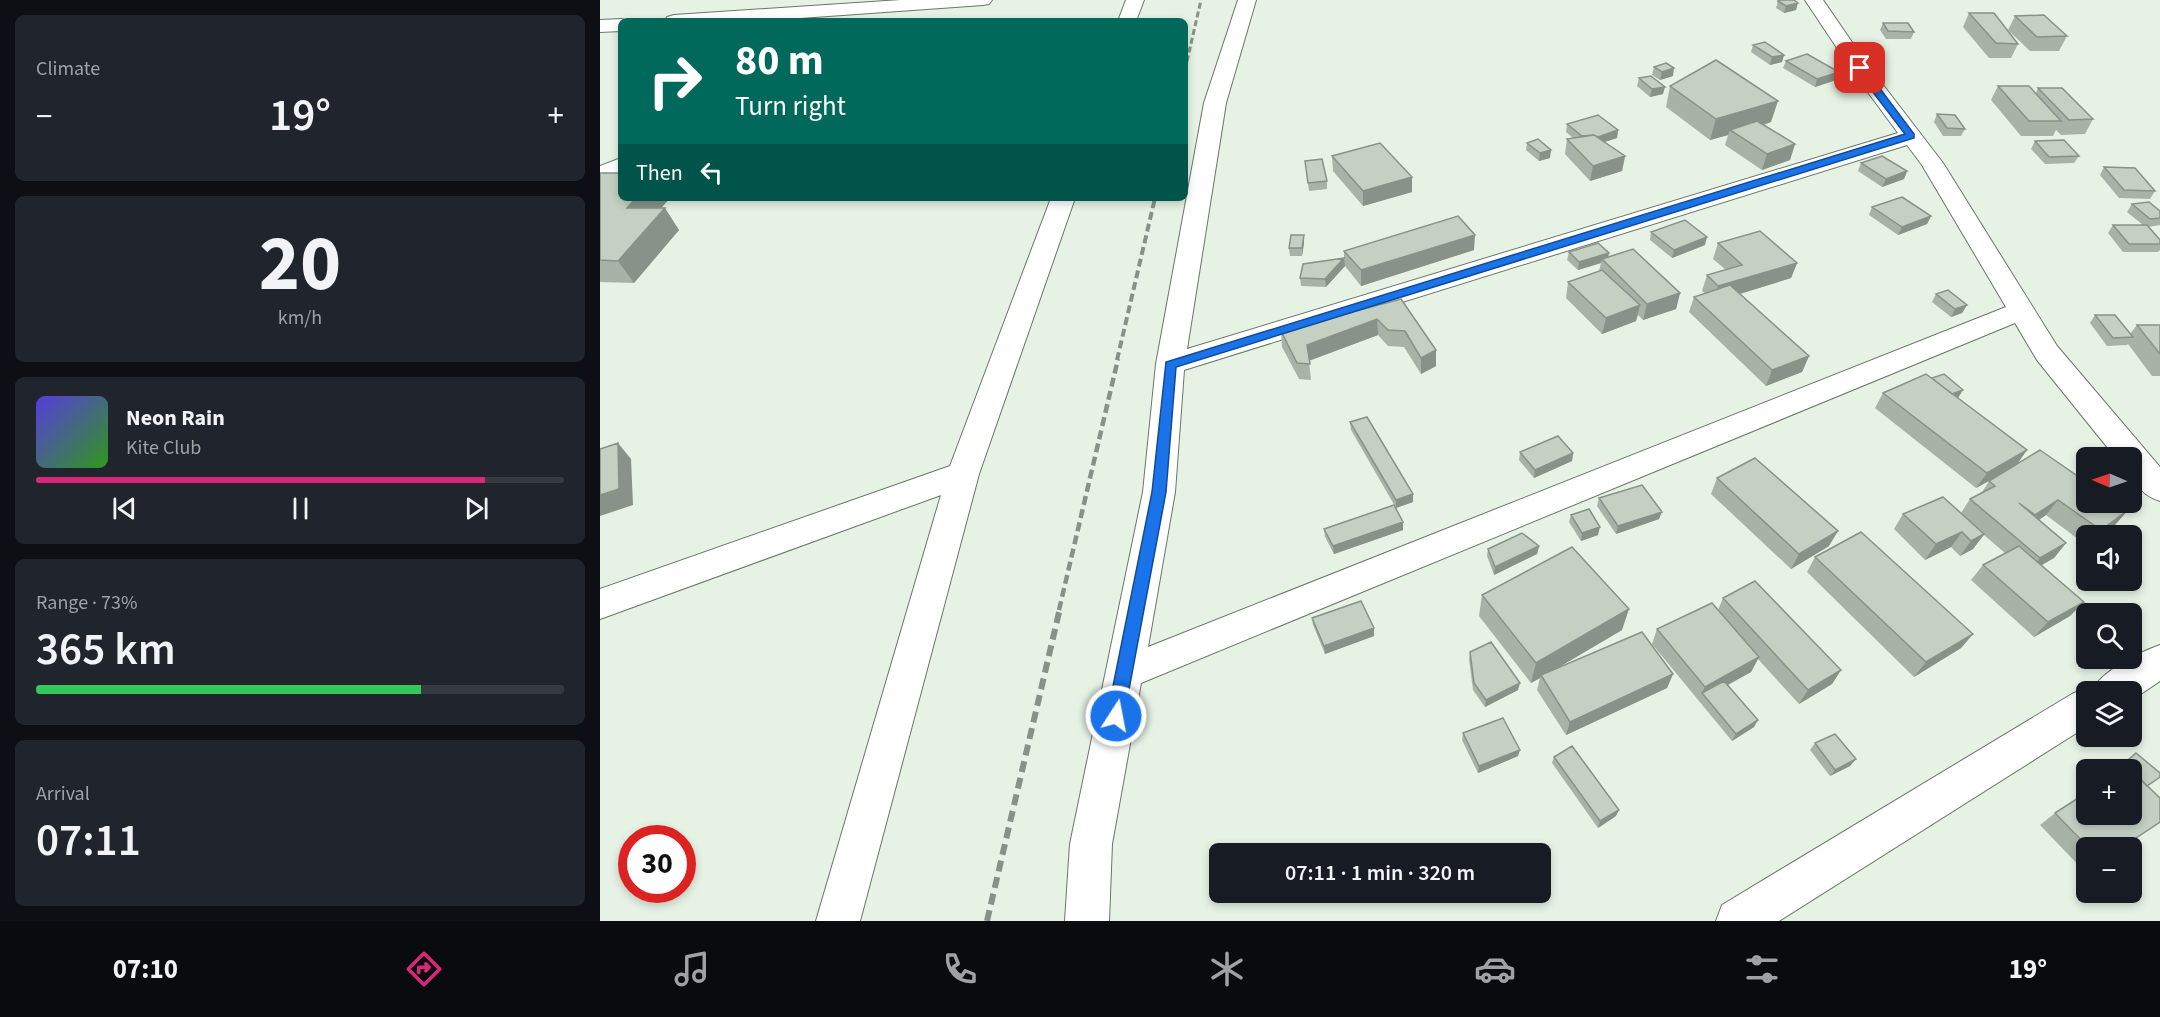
<!DOCTYPE html>
<meta charset="utf-8">
<style>
:root{--surface:#171b24;--page:#20242c;--text:#f1f3f6;--muted:#9ea1a6;--line:#363941;--accent:#db2777}
body{margin:0;font-family:"Source Sans 3",sans-serif;background:var(--page);color:var(--text);height:100vh;display:flex;flex-direction:column;font-size:22px;white-space:nowrap}
*{box-sizing:border-box;margin:0}
p{font-size:20px;color:var(--muted)}
.icon{flex:none;width:33px;height:33px;fill:none;stroke:currentColor;stroke-width:2;stroke-linecap:round;stroke-linejoin:round}
.map{position:relative;flex:1;overflow:hidden}
.side{display:flex;flex-direction:column;gap:15px;padding:15px;background:#0d0f14;width:600px}
.side>*{flex:none}
.banner{position:absolute;left:18px;top:18px;width:570px;height:183px;border-radius:9px;box-shadow:0 3px 9px #0003;background:#00695c;color:#fff;overflow:hidden}
.needle{width:39px;rotate:272deg}
.fabs{position:absolute;left:1476px;top:447px;display:grid;gap:12px}
.fabs a{display:grid;place-items:center;width:66px;height:66px;border-radius:9px;background:var(--surface);box-shadow:0 3px 9px #0003;font-size:30px}
.speed{position:absolute;left:18px;top:825px;display:flex;gap:12px;font-size:30px;font-weight:700;text-align:center}
.speed>*{display:grid;place-content:center;width:78px;height:78px;border-radius:50%;background:var(--surface);box-shadow:0 3px 9px #0003;line-height:1}
.speed .limit{border:9px solid #d22;background:#fff;color:#111}
.pin{position:absolute;display:grid;place-items:center;width:51px;height:51px;color:#fff;margin:-26px;border-radius:12px;box-shadow:0 3px 9px #0006}
.me{position:absolute;width:66px;margin:-33px;rotate:11deg;stroke-linejoin:round;filter:drop-shadow(0 0 4px #0008)}
.turn{display:flex;align-items:center;gap:21px;height:126px;padding:0 18px;font-size:27px}
.turn .icon{width:78px;height:78px;stroke-width:2.5}
.turn b{display:block;font-size:42px;line-height:51px}
.then{display:flex;align-items:center;height:57px;padding:0 18px;background:#0003;gap:12px;font-size:22px}
.big{font-size:45px;font-weight:600;line-height:1.1}
.side .card{flex:1;display:flex;flex-direction:column;justify-content:center;gap:9px;min-width:0;padding:0 21px;border-radius:9px;background:var(--page)}
.side .dial{align-items:center;gap:0}
.dial b{font-size:78px;line-height:1}
.song{display:flex;align-items:center;gap:18px}
.cover{width:72px;height:72px;border-radius:9px;background:linear-gradient(135deg,hsl(250 70% 55%),hsl(110 70% 35%))}
.played{height:6px;border-radius:3px;background:linear-gradient(90deg,var(--accent) 85%,var(--line) 85%)}
.keys{display:flex;justify-content:space-around;direction:ltr}
.heat{display:flex;justify-content:space-between;align-items:center;font-size:33px;direction:ltr}
.charge{height:9px;border-radius:4px;background:linear-gradient(90deg,#34c759 73%,var(--line) 0)}
.trip{position:absolute;left:609px;top:843px;width:342px;height:60px;border-radius:9px;background:var(--surface);box-shadow:0 3px 9px #0003;font-weight:600;line-height:60px;text-align:center}
.menu{display:flex;height:96px;justify-content:space-around;align-items:center;background:#090b0e;color:var(--muted)}
.menu .icon{width:42px;height:42px}
.menu .on{color:var(--accent)}
.menu b{font-size:27px;color:var(--text)}
main{display:flex;flex:1;min-height:0}
.map>svg:first-child{display:block}
</style>
<main>
<section class="side">
<div class="card"><p>Climate</p>
<div class="heat"><a>−</a><b class="big">19°</b><a>+</a></div>
</div>
<div class="card dial"><b>20</b><p>km/h</p></div>
<div class="card">
<div class="song"><i class="cover"></i><div><b>Neon Rain</b><p>Kite Club</p></div></div>
<div class="played"></div>
<div class="keys"><svg class="icon" aria-label="previous" viewBox="0 0 24 24"><path d="M18 5L8 12l10 7zM5 5v14"/></svg><svg class="icon" aria-label="pause" viewBox="0 0 24 24"><path d="M8 5v14M16 5v14"/></svg><svg class="icon" aria-label="next" viewBox="0 0 24 24"><path d="M6 5l10 7-10 7zM19 5v14"/></svg></div>
</div>
<div class="card"><p>Range · 73%</p><b class="big">365 km</b><div class="charge"></div></div>
<div class="card"><p>Arrival</p><b class="big">07:11</b></div>
</section>
<div class="map">
<svg width="1560" height="921" viewBox="0 0 1560 921">
<rect width="100%" height="100%" fill="#e5f2e4"/>
<g fill="none" stroke-linecap="round" stroke-linejoin="round">
<defs>
<path id="street" d="M301 0H392L389 4 383 5 157 21H65L67 17 74 15Z
M526 0H544L536 21H518Z
M638 0H656L626 103 587 349 1298 133 1253 72 1205 0H1223L1267 64 1343 163 1457 346 1560 467V501C1538 494 1532 479 1532 458H1516L1437 360 1415 323 541 683 512 844 509 921H465L470 844 543 492 556 364 604 103ZM1307 145 1322 165 1406 307 548 647 575 492 584 370Z
M21 19 28 21H21V31L0 32V20Z
M21 158V173L0 181V166Z
M451 198H475L379 474 260 921H216L341 495 0 619V589L350 466Z
M1560 645V681L1532 700V692H1486V727L1179 921H1116L1122 905 1472 694 1486 688 1492 691C1501 671 1540 652 1560 645Z"/>
</defs>
<use href="#street" stroke="#6a7669" stroke-width="2"/>
<use href="#street" fill="#fff" fill-rule="evenodd"/>
<path stroke="#889187" stroke-width="3" stroke-dasharray="6 3" stroke-linecap="butt" d="M585 70 601 0"/>
<path stroke="#889187" stroke-width="4" stroke-dasharray="8 4" stroke-linecap="butt" d="M517 360 555 198"/>
<path stroke="#889187" stroke-width="4.5" stroke-dasharray="9 4.5" stroke-linecap="butt" d="M459 610 518 359"/>
<path stroke="#889187" stroke-width="6" stroke-dasharray="11 6" stroke-linecap="butt" d="M387 921 460 608"/>
</g>
<path fill="#a8b3a7" d="M1178 1 1196 10 1184 13 1176 8Z
M1369 13 1418 44 1411 58H1389L1363 27Z
M1415 16 1467 36 1459 51H1430L1408 30Z
M1283 23 1314 32 1311 39H1286L1280 30Z
M1153 45 1184 55 1182 62 1170 65 1151 52Z
M1186 61 1239 72 1236 80 1215 87 1183 68Z
M1054 67 1073 76 1060 80 1052 75Z
M1039 78 1063 94 1050 97 1037 86Z
M1070 86 1171 122 1164 125 1195 144 1190 160 1162 170 1125 145 1128 135 1110 140 1066 107Z
M1398 86 1436 93 1438 88 1493 119 1485 134 1461 135 1456 130 1453 136H1421L1391 100Z
M1337 114 1365 129 1361 136H1343L1334 122Z
M967 124 1018 130 1017 138 1005 142 1025 156 1022 171 990 181 965 154 967 139 973 138 966 132Z
M1435 141 1479 156 1474 163 1445 164 1431 149Z
M927 143 950 158 939 161 926 150Z
M732 156 812 192 763 206 733 171Z
M705 161 727 181V189L709 191Z
M1261 163 1307 171 1304 179 1282 187 1258 171Z
M1504 167 1555 191 1550 199 1519 198 1500 175Z
M0 173 21 198H70L61 208 79 230 34 283 0 282Z
M1532 204 1560 211V225L1548 227 1560 240V250L1558 252H1523L1508 233 1513 225H1543L1527 212Z
M1272 207 1331 216 1327 224 1298 235 1269 215Z
M1051 232 1105 245 1072 258 1050 240Z
M704 243 702 256H690L689 248Z
M1118 243 1197 263 1191 278 1140 294 1209 356 1202 372 1166 386 1089 312 1094 297 1105 293 1102 291 1107 275 1126 270 1113 259Z
M874 250 761 286 745 266 726 287 701 286 700 278 744 258V251Z
M969 252 1009 253 1008 257 1080 293 1076 309 1043 320 1038 315 1036 321 1002 334 966 298 968 282 999 271 1001 263 978 270 967 260Z
M1336 294 1367 305 1362 313 1351 317 1332 302Z
M801 299 836 366 821 374 804 347 788 346 778 335 709 361 711 380 699 379 682 347 681 331Z
M1495 315 1530 334 1537 325H1560V376H1552L1528 344 1527 345 1507 346 1490 323Z
M1332 378 1358 399 1417 464 1528 510 1514 526 1501 536H1486V545L1446 515 1439 520 1466 543 1454 558 1441 565 1470 616 1434 637 1371 580 1383 565 1405 553 1384 535 1373 549 1360 556 1351 547 1325 560 1294 529 1303 514 1361 513 1370 499 1381 494 1389 481 1396 477 1376 488 1275 408 1283 393Z
M750 422 813 494V502L796 508 751 430Z
M920 452 973 453 972 461 934 478 919 460Z
M1117 478 1229 546 1191 569 1111 494Z
M999 498 1059 519 1016 534 997 506Z
M971 515 998 535 981 541 969 522Z
M724 529 803 530 734 554 725 537Z
M939 546 937 554 894 575 887 556 888 549Z
M1215 557 1373 634 1361 648 1314 677 1207 572Z
M882 595 1022 630 956 669 1073 674 1067 688 966 735 937 690 940 678 931 683 879 616Z
M1123 598 1241 670 1232 684 1199 704 1158 659 1151 672 1128 685 1154 727 1132 741 1052 644 1057 629 1118 610Z
M712 618 774 636 725 654 713 625Z
M870 652 918 690 885 707 873 690 869 659Z
M863 733 918 756 878 773 862 740Z
M1215 743 1256 759 1250 766 1230 776 1210 750Z
M1536 753 1547 786 1522 848H1486V871L1485 872 1440 825 1455 813 1532 770H1516Z
M954 757 1016 816 998 828 952 763Z"/>
<path fill="#889288" d="M1198 3 1196 10 1184 13 1186 6Z
M1184 55 1182 62 1170 65 1172 57Z
M1074 68 1073 76 1060 80 1062 72Z
M1239 72 1236 80 1215 87 1217 79Z
M1065 87 1063 94 1050 97 1052 89Z
M1178 101 1171 122 1134 133 1130 130 1128 135 1110 140 1116 119Z
M1018 130 1017 138 985 148 986 140Z
M1195 144 1190 160 1162 170 1167 154Z
M951 150 950 158 939 161 940 153Z
M1025 156 1022 171 990 181 993 166Z
M1307 171 1304 179 1282 187 1286 179Z
M812 177V192L763 206V191Z
M36 198H70L42 230 27 208Z
M65 208 79 230 34 283 18 261Z
M1331 216 1327 224 1298 235 1302 227Z
M704 235V243L702 256V248Z
M875 235 874 250 761 286V270Z
M1107 237 1105 245 1072 258 1074 250Z
M1009 253 1007 261 1002 259 1001 263 978 270 979 262Z
M744 258 745 266 726 287 725 279Z
M1197 263 1191 278 1113 302 1118 286Z
M1080 293 1076 309 1043 320 1047 304Z
M1040 305 1036 321 1002 334 1006 318Z
M1367 305 1362 313 1351 317 1355 309Z
M777 319 778 335 708 361 707 345Z
M836 350V366L821 374V358Z
M1209 356 1202 372 1166 386 1172 370Z
M1363 390 1358 398H1341Z
M18 443 31 459 33 505 0 516V495Z
M1427 450 1416 466 1376 488 1387 473Z
M973 453 972 461 934 478 935 470Z
M813 494V502L796 508V500Z
M1458 500 1446 515 1423 530 1435 515Z
M1528 510 1514 526 1501 536H1496L1501 530Z
M1062 512 1059 519 1016 534 1018 526Z
M803 522V530L734 554 733 546Z
M1000 527 998 535 981 541 982 533Z
M1238 531 1229 546 1191 569 1199 554Z
M1362 532 1351 547 1325 560 1336 544Z
M1384 534 1373 549 1360 556 1371 541Z
M1466 543 1454 558 1428 573 1440 558Z
M939 546 937 554 894 575 895 567Z
M1484 602 1470 616 1434 637 1448 622Z
M1029 609 1022 630 942 677 941 675 940 678 931 683 936 663Z
M774 628V636L725 654 724 646Z
M1373 634 1361 648 1314 677 1326 662Z
M1159 657 1151 672 1105 697 1102 693 1098 700 1105 687Z
M1241 670 1232 684 1199 704 1208 690Z
M1073 674 1067 688 966 735 970 722Z
M920 683 918 690 885 707 886 700Z
M1158 720 1154 727 1132 741 1136 734Z
M920 750 918 756 878 773 879 766Z
M1256 759 1250 766 1230 776 1235 770Z
M1019 810 1016 816 998 828 1000 821Z"/>
<path fill="#c3d0c2" stroke="#889288" stroke-width="1.5" d="M1180 0H1194L1198 3 1186 6 1178 1Z
M1369 13H1394L1418 44 1396 43Z
M1444 15 1467 36 1437 37 1415 16Z
M1283 23H1308L1314 32 1288 31Z
M1165 42 1184 55 1172 57 1153 45Z
M1207 54 1239 72 1217 79 1186 61Z
M1116 60 1178 101 1116 119 1070 86Z
M1066 63 1074 68 1062 72 1054 67Z
M1051 76 1065 87 1052 89 1039 78Z
M1398 86H1429L1461 121H1429Z
M1438 88H1462L1493 119 1469 120Z
M1337 114 1355 115 1365 129 1347 128Z
M998 115 1018 130 998 137 994 135 982 136 967 124Z
M1157 121 1195 144 1167 154 1130 130Z
M994 135 1025 156 993 166 967 139Z
M938 139 951 150 940 153 927 143Z
M1464 140 1479 156 1449 157 1435 141Z
M780 143 812 177 763 191 732 156Z
M1282 156 1307 171 1286 179 1261 163Z
M722 159 727 181 708 183 705 161Z
M1504 167 1535 168 1555 191 1524 190Z
M0 173H21V198H36L27 208H65L18 261 0 260Z
M1302 197 1331 216 1302 227 1272 207Z
M1549 202 1560 211V218L1550 219 1532 204Z
M858 216 875 235 761 270 744 251Z
M1085 220 1107 237 1074 250 1051 232Z
M1513 225H1547L1560 240V244H1529Z
M1160 231 1197 263 1118 286 1107 275 1142 265 1118 243Z
M691 235H704L702 248H689Z
M998 243 1009 253 979 262 969 252Z
M1033 249 1080 293 1047 304 1002 259Z
M744 258 725 279 700 278 703 264Z
M1002 270 1040 305 1006 318 968 282Z
M1130 285 1209 356 1172 370 1094 297Z
M1348 290 1367 305 1355 309 1336 294Z
M801 299 836 350 821 358 805 331 788 330 777 319 707 345 710 364 697 363 681 331Z
M1495 315H1515L1533 337 1513 338Z
M1537 325H1560V354Z
M1326 374 1427 450 1387 473 1283 393Z
M1344 374 1363 390 1352 394 1332 378Z
M767 417 813 494 796 500 750 422Z
M958 436 973 453 935 470 920 452Z
M18 443 19 489 0 495V449Z
M1440 450 1486 482V502H1516L1528 510 1501 530 1458 500 1435 515 1419 503 1466 543 1440 558 1370 499 1395 486 1389 481Z
M1155 458 1238 531 1199 554 1117 478Z
M1042 485 1062 512 1018 526 999 498Z
M1343 497 1384 534 1371 541 1362 532 1336 544 1303 514Z
M794 505 803 522 733 546 724 529Z
M989 509 1000 527 982 533 971 515Z
M1261 532 1373 634 1326 662 1215 557Z
M922 533 939 546 895 567 888 549Z
M1419 546 1484 602 1448 622 1383 565Z
M972 547 1029 609 936 663 882 595Z
M1155 581 1241 670 1208 690 1123 598Z
M761 601 774 628 724 646 712 618Z
M1112 603 1159 657 1105 687 1057 629Z
M1042 632 1073 674 970 722 941 675Z
M891 642 920 683 886 700 874 683 870 652Z
M1124 681 1158 720 1136 734 1102 693Z
M903 718 920 750 879 766 863 733Z
M1235 734 1256 759 1235 770 1215 743Z
M972 746 1019 810 1000 821 954 757Z
M1536 753 1560 773V777L1547 786 1532 771V770H1530L1528 767 1525 769 1521 766Z
M1532 771 1560 798V822L1521 848H1489L1455 813 1486 793V814H1532Z"/>
<path fill="#1a73e8" stroke="#114b97" stroke-width="1.5" d="M1256 66H1263L1314 134V138L576 367 566 492 524 716 522 721 516 723 510 721 507 716 552 492 566 362 1305 134 1256 70Z"/>
</svg>
<div class="fabs">
<a><svg class="needle" viewBox="-14 -14 28 28"><path d="M0-13l5 13h-10z" fill="#e53935"/><path d="M0 13l5-13h-10z" fill="#9ea1a6"/></svg></a>
<a><svg class="icon" aria-label="sound" viewBox="0 0 24 24"><path d="M4 9h4l5-4v14l-5-4H4zM17 9q2 3 0 6"/></svg></a>
<a><svg class="icon" aria-label="search" viewBox="0 0 24 24"><circle cx="10" cy="10" r="6"/><path d="M15 15l6 6"/></svg></a>
<a><svg class="icon" aria-label="layers" viewBox="0 0 24 24"><path d="M12 4l9 5-9 5-9-5zM3 14l9 5 9-5"/></svg></a>
<a>+</a>
<a>−</a>
</div>
<div class="speed"><div class="limit">30</div></div>
<div class="pin" style="left:1260px;top:68px;background:#d93025"><svg class="icon" aria-label="arrive" viewBox="0 0 24 24"><path d="M6 21V4h12l-3 4 3 4H6"/></svg></div>
<svg class="me" style="left:516px;top:716px" viewBox="-20 -20 40 40"><circle r="17" fill="#1a73e8" stroke="#fff" stroke-width="3"/><path d="M0-11L8 9 0 5-8 9z" fill="#fff"/></svg>
<div class="trip">07:11 · 1 min · 320 m</div>
<div class="banner">
<div class="turn"><svg class="icon" aria-label="right" viewBox="0 0 24 24"><path d="M7 20v-9h11M14 6l5 5-5 5"/></svg><div><b>80 m</b>Turn right</div></div>
<div class="then">Then<svg class="icon" aria-label="left" viewBox="0 0 24 24"><path d="M17 20v-9H6M10 6l-5 5 5 5"/></svg></div>
</div>
</div>
</main>
<nav class="menu">
<b>07:10</b>
<svg class="icon on" aria-label="directions" viewBox="0 0 24 24"><path d="M12 3l9 9-9 9-9-9zM9 14v-3h6M13 9l2 2-2 2"/></svg>
<svg class="icon" aria-label="music" viewBox="0 0 24 24"><path d="M9 18V5l10-2v13"/><circle cx="6" cy="18" r="3"/><circle cx="16" cy="16" r="3"/></svg>
<svg class="icon" aria-label="phone" viewBox="0 0 24 24"><path d="M5 4h4l2 5-3 2q2 4 5 5l2-3 5 2v4C11 20 4 13 5 4z"/></svg>
<svg class="icon" aria-label="climate" viewBox="0 0 24 24"><path d="M12 3v18M4 7l16 10M4 17L20 7"/></svg>
<svg class="icon" aria-label="car" viewBox="0 0 24 24"><path d="M5 17H2v-5l4-1 3-4h7l3 4 3 1v5h-3M9 17h6M6 11h13"/><circle cx="7" cy="17" r="2"/><circle cx="17" cy="17" r="2"/></svg>
<svg class="icon" aria-label="filters" viewBox="0 0 24 24"><path d="M4 7h16M4 17h16"/><circle cx="9" cy="7" r="2"/><circle cx="15" cy="17" r="2"/></svg>
<b>19°</b>
</nav>
